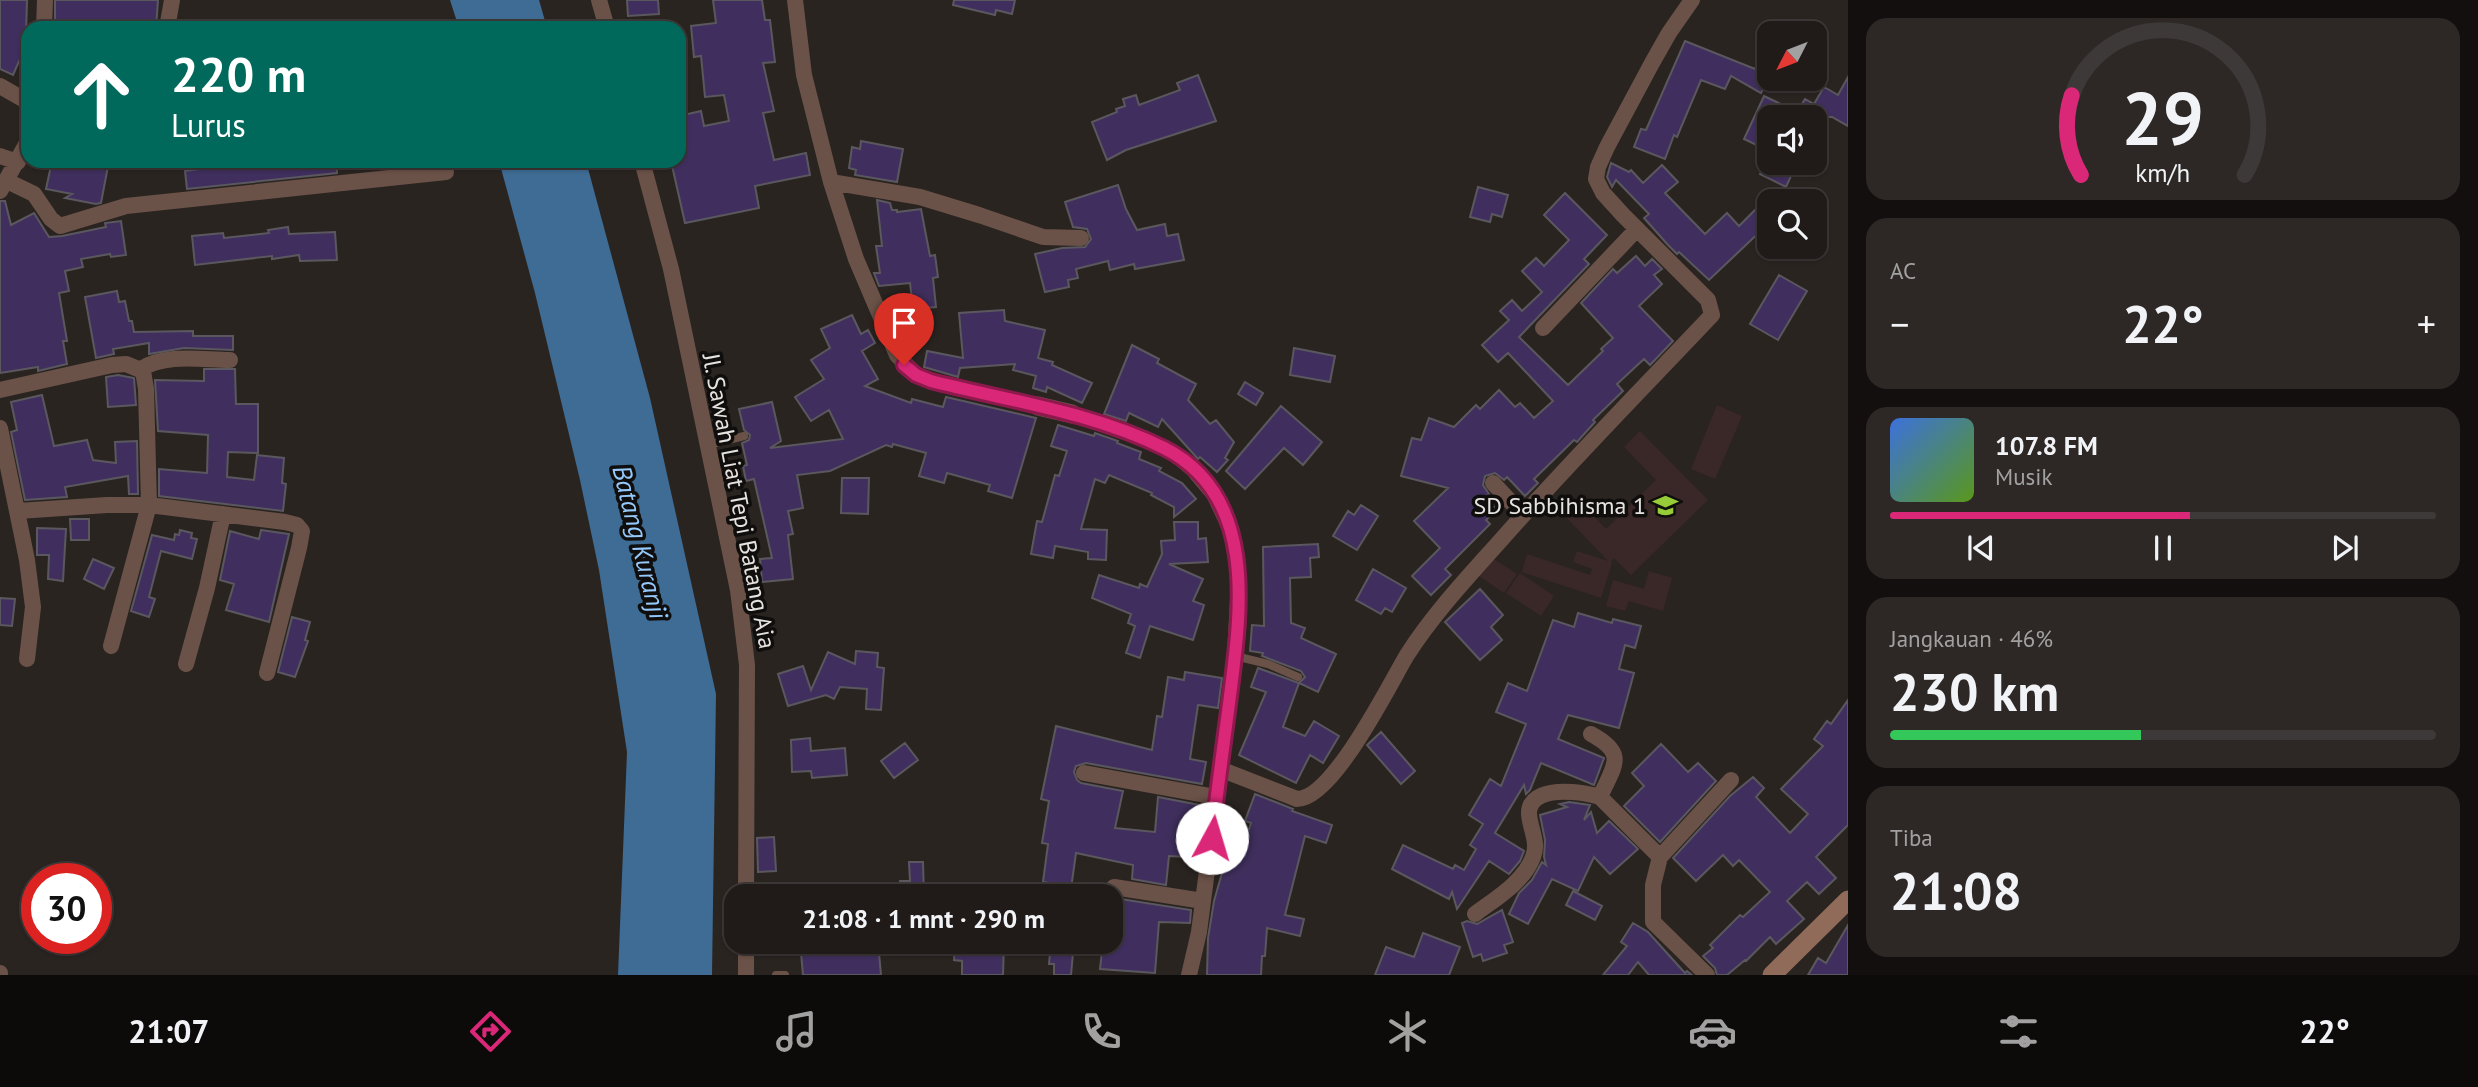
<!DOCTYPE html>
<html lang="id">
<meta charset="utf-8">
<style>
:root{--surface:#201b19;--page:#2d2826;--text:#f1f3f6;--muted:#a2a1a2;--line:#3d3938;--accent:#db2777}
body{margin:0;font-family:"PT Sans",sans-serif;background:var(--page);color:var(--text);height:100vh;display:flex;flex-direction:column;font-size:26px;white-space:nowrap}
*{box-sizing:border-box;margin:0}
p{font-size:23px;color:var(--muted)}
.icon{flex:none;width:38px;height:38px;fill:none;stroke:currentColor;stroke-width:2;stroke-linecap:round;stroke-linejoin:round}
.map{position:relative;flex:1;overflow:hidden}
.sheet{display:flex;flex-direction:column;gap:18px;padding:18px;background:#120f0e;width:630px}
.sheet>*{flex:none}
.banner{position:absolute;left:21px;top:21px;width:665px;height:147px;border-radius:21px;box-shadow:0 2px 5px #0004,0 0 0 2px var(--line);background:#00695c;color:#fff;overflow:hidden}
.needle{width:46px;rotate:228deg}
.controls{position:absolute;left:1757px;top:21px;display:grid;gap:14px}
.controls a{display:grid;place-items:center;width:70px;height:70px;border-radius:14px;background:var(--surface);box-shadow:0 2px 5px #0004,0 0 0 2px var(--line);font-size:35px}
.speed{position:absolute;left:21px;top:863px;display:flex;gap:14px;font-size:35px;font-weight:700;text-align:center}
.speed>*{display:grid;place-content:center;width:91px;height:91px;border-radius:50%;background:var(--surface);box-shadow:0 2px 5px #0004,0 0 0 2px var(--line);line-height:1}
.speed .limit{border:10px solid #d22;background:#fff;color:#111}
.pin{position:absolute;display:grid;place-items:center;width:60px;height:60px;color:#fff;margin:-72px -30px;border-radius:50% 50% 50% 0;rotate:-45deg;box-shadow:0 0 7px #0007}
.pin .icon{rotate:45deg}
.me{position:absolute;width:77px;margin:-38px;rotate:6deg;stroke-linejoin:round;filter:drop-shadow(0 0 5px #0008)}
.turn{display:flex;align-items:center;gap:24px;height:147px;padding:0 35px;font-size:32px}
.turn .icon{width:91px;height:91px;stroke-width:2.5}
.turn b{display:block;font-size:49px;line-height:60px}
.big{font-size:52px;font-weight:800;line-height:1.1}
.sheet .card{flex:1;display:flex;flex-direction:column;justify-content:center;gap:10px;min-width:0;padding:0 24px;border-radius:21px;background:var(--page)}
.sheet .dial{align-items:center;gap:0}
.dial svg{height:182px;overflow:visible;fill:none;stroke:var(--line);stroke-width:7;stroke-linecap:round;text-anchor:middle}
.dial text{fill:var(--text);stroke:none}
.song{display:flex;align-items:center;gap:21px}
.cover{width:84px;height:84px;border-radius:10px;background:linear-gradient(135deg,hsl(220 70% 55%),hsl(90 70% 35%))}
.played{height:7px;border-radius:4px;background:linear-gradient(90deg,var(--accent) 55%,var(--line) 55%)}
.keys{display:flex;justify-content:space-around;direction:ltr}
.heat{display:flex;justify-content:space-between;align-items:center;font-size:38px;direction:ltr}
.charge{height:10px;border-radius:5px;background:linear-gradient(90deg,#34c759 46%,var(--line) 0)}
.trip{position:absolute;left:724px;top:884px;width:399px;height:70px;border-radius:21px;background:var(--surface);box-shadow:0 2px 5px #0004,0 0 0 2px var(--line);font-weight:800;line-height:70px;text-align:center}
.tabs{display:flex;height:112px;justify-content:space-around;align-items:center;background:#0d0b0a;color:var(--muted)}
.tabs .icon{width:49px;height:49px}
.tabs .on{color:var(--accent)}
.tabs b{font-size:32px;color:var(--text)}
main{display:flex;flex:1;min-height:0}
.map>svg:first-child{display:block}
</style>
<main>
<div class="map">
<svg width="1848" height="975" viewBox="0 0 1848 975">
<rect width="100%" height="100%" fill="#2a2421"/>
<path fill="#3a2727" d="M1717 405 1742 416 1715 479 1691 469Z
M1640 431 1708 500 1631 575 1614 558 1611 561 1612 563 1601 598 1522 572 1527 554 1590 575 1592 569 1573 562 1577 551 1608 561 1561 512 1576 498 1606 529 1656 480 1624 447Z
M1491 557 1517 574 1504 593 1479 576Z
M1649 571 1672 578 1663 611 1629 601 1625 611 1606 606 1613 580 1644 589Z
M1520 573 1554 596 1541 616 1506 593Z"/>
<path fill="#3f6c94" d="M450 0H539L547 28H459Z
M499 161H586L650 398 716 694 712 975H618L627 752 599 570 580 480 535 293Z"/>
<path fill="#402f5e" stroke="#5a585e" stroke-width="2" d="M0 0H27L26 35 28 36V41L13 75 0 69Z
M55 0H158L156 28H55Z
M627 0H658L659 14 628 16Z
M713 0H762L765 20H770L775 62 763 63 774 111 763 113 774 160 806 153 810 175 755 186 759 208 685 223 671 161H679V116L701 111 704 126 729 121 724 95 705 97 701 56 694 57 691 26 716 23Z
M954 0H1015L1012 14 996 10 995 15 953 5Z
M1685 41 1755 69 1769 45V78L1761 93 1731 76 1725 89 1701 80 1677 137 1674 135 1665 159 1634 147 1641 129 1646 130Z
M1198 75 1216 121 1126 150 1107 160 1092 122 1117 112 1116 109 1125 106 1123 99 1136 95 1139 105 1180 90 1177 83Z
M1848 77V126L1832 117H1794L1805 99 1814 104 1824 87 1838 95Z
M1764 96 1789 108 1785 117H1769V151L1744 139Z
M861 141 903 149 897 182 855 175 856 170 849 168 852 147 860 149Z
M52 161H109L101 203 96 204 65 198 72 194 46 189Z
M242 161H314L315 164 336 161 337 173 187 189 185 171 242 163Z
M1611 163 1629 172 1631 170 1643 183 1662 165 1678 182 1665 193 1705 234 1727 213 1739 226 1755 210 1768 224 1709 280 1679 252 1677 254 1668 245 1644 218 1649 214 1616 180 1612 187 1607 177Z
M1766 163H1797L1786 187 1760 174Z
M1118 185 1126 209 1137 230 1165 224 1167 236 1178 234 1184 260 1135 269 1134 264 1110 270 1108 261 1076 269 1078 278 1068 280 1069 287 1045 292 1035 254 1062 248 1085 247 1091 239 1087 229 1073 227 1065 202Z
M1478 187 1508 195 1502 217 1492 214 1490 222 1470 217Z
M1565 193 1607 235 1584 259 1589 264 1519 337 1568 385 1603 351 1601 349 1613 338 1581 303 1613 269 1617 273 1636 256 1645 266 1652 259 1662 269 1654 275 1662 284 1639 306 1673 341 1650 365 1644 359 1617 384 1623 391 1593 420 1595 422 1577 442 1574 440 1534 479 1538 483 1525 496 1507 477 1504 480 1495 473 1485 476 1483 485 1489 494 1485 498 1497 510 1486 520 1490 524 1445 569 1451 575 1431 595 1412 576 1440 548 1414 521 1448 488 1401 476 1412 438 1421 440 1429 418 1454 427 1476 405 1480 409 1499 390 1515 407 1520 403 1534 418 1553 401 1508 353 1498 362 1482 345 1509 320 1500 311 1512 300 1522 311 1542 292 1522 271 1536 258 1544 266 1569 240 1544 215Z
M877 200 890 203 892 210H897V212L921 209 930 256 935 255 938 277 933 278 936 307 913 309 910 283 879 286 874 273H880L876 246H882Z
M0 201H5L11 225 34 213 49 237 62 236 106 227 105 223 121 221 126 255 111 257 110 254 81 259 83 267 65 271 69 291 59 293 67 341H63L67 364 38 371V367L0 373Z
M288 227 289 234 335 232 337 260 300 261 299 255 272 259V256L195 265 192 236 223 233 224 238 269 233 268 230Z
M1779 275 1807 291 1778 340 1750 324Z
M117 291 119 302 125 301 129 321H132L134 332 193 331V336H233V350L184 348 149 354V343L113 349 114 354 96 358 85 297Z
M1004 310 1005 321 1045 330 1038 358 1053 362 1052 365 1092 383 1082 403 1047 387 1046 392 1033 388 1036 376 1013 370 1015 364 960 368 958 377 924 367 927 351 963 358 959 313Z
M852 315 861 334 868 330 875 343 862 351 878 379 865 386 911 403 912 399 943 407 946 397 1036 418 1012 498 988 491 990 485 947 473 944 483 919 476 926 453 893 444 892 447 886 445 830 471 797 475 803 508 788 511 793 534 788 535 793 579 762 582 760 559 772 558 754 479 746 481 743 466 747 465 742 443 749 440 750 435 744 430 739 409 772 402 781 441 770 448 843 439 829 410 811 421 795 397 824 379 811 360 830 348 821 329Z
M1132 345 1159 359 1157 363 1196 384 1188 400 1210 424 1216 420 1234 442 1225 458 1228 460 1217 472 1200 457 1198 459 1162 419 1158 427 1129 413 1126 421 1104 414Z
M1294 348 1335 356 1330 382 1290 375Z
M204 369H235L236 404H258V453L228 452 227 477 254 480 257 455 284 458 282 483 286 484 283 511 159 496V469L207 473 208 435 158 431 155 380 204 381Z
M118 375 134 378 136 405 108 407 106 377Z
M1245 382 1263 393 1256 405 1238 394Z
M42 395 54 446 87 440 93 460 116 463 115 442 137 441 138 494H129L128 476 65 487 67 497 25 500 11 432 17 430 11 402Z
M1281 406 1322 442 1303 465 1284 448 1245 489 1226 471Z
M1058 425 1094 436 1095 433 1118 441 1117 443 1141 452 1139 459 1161 468 1159 471 1182 483 1196 499 1174 517V507L1151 495 1152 493 1109 475 1105 483 1095 479 1081 529 1107 530 1106 560 1088 559V552L1055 546 1053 558 1031 554 1037 521 1042 522 1055 475 1059 476 1067 451 1051 446Z
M842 478H869L868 514 841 513Z
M1361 505 1378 516 1357 550 1333 536 1348 511 1354 515Z
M70 519H89V540H71Z
M1174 522H1198V539L1206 538 1208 562 1169 564 1203 579 1193 601 1204 605 1193 640 1150 626 1140 658 1126 653 1135 626 1128 623 1131 614 1092 598 1099 575 1139 588 1140 584 1147 587 1162 554 1161 541 1175 540Z
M37 528 66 529 63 581 48 579 49 555H37Z
M180 530 192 533 191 538 197 539 192 559 161 551 149 597 155 599 149 617 131 611 152 535 174 540 175 534 179 535Z
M261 530 289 534 269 622 226 610 234 584 220 580 230 531 259 539Z
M1318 544 1319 557 1310 558 1311 577 1290 578 1291 623 1305 628 1301 638 1336 654 1318 692 1299 683 1305 677 1301 671 1262 656 1263 653 1250 651 1252 625 1264 626 1263 547Z
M93 559 114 568 104 589 84 579Z
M1373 569 1406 588 1392 612 1385 608 1381 614 1356 600Z
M1480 589 1503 615 1491 627 1502 640 1480 660 1445 622Z
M0 598 15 599 12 626 0 625Z
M1578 613 1612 623 1613 619 1641 626 1635 648 1625 645 1619 669 1634 673 1619 728 1568 715 1558 739 1604 758 1594 785 1541 763 1530 790 1526 794 1524 785 1495 833 1524 851 1520 861 1509 874 1489 861 1457 909 1452 892 1449 899 1392 869 1403 845 1453 869 1455 865 1464 870 1476 849 1470 845 1483 824 1469 815 1490 779 1501 786 1526 724 1496 712 1508 683 1527 691 1553 620 1574 627Z
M292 617 310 622 305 640 308 641 295 677 278 672Z
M856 651 878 653 877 667 884 668 881 710 866 709 867 689 840 687 834 699 826 695 788 706 778 674 803 666 811 690 828 652 855 664Z
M1258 668 1299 683 1283 727 1305 736 1314 721 1339 736 1323 763 1310 755 1296 783 1239 755 1266 692 1251 687Z
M1185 672 1222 678 1218 708 1198 705 1190 759 1206 762 1202 784 1086 763 1076 766 1074 772 1077 780 1081 783 1123 791 1115 828 1155 832 1158 797 1200 805 1198 832 1191 831 1188 857 1169 856 1166 885 1132 879 1133 865 1076 853 1070 896H1049L1050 883 1043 882 1048 844 1042 843 1049 801 1041 799 1056 726 1152 750 1157 716 1162 717 1168 677 1184 680Z
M1848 700V825L1816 857 1836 878 1819 894 1807 882 1787 901 1804 919 1776 944 1770 937 1746 961 1745 960 1727 975H1717L1715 968 1703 956 1713 948 1710 945 1740 915 1743 917 1770 892 1739 860 1733 866 1723 855 1696 881 1673 858 1730 796 1753 777 1764 788 1756 797 1790 833 1808 814 1781 789 1823 746 1814 739 1827 721 1831 724Z
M1381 732 1415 771 1401 784 1367 745Z
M810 738 811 751 845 748 847 775 812 778 811 771 792 772 791 740Z
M905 743 918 760 894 778 881 761Z
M1661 744 1688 772 1698 763 1716 781 1660 842 1624 806 1644 786 1632 773Z
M1255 794 1293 809 1292 811 1332 825 1326 843 1305 836 1285 915 1304 919 1300 936 1267 928 1265 956H1262L1261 975H1207L1208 938 1214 901 1228 852 1241 856 1251 823 1245 821Z
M1569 802 1590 805 1584 820 1591 812 1597 833 1609 821 1638 849 1610 874 1594 857 1578 891 1552 879 1528 924 1509 914 1519 893 1532 880 1542 862 1546 865 1544 857 1545 840 1540 815 1567 807 1560 804Z
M774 837 776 871 758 872 757 838Z
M909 862H923L924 896H901L900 881H910Z
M1573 891 1602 906 1595 920 1566 905Z
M1114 898 1191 910 1190 923 1159 922 1155 973 1100 969 1103 942H1111L1113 935Z
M1502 910 1513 942 1504 945 1507 953 1483 961 1481 954 1473 957 1462 923 1467 921 1477 924Z
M1633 923 1648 932 1685 973 1687 971 1692 975H1649L1638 962 1628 975H1603L1627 946 1621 942Z
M1848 925V975H1808L1818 958 1826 963Z
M1423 933 1460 947 1449 975H1375L1386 947 1414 957Z
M800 942H878L881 975H803Z
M955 942H1004L1003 975H962V961L954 960Z
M1051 942H1074L1071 975H1054V964H1049Z"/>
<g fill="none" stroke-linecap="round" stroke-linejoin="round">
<path stroke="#6b5248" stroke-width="8" d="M708 445 744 436
M1235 656 1268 664 1298 677
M776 975H785"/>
<path stroke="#6b5248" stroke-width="16" d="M599 0 607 28
M795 0 804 75 831 182 856 259 897 355 916 375 931 381 1038 406
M44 28 45 0
M167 28 172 0
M0 86 28 102
M0 156 18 162
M642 161 671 269 738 590 747 665 746 896
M7 181 34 194 51 219 60 226 126 206 446 172
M831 182 920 197 979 215 1043 237 1081 238
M0 191 28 141
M1543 328 1637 229
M141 369C166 353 202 360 230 360
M0 390 112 365 126 364 143 371 146 389 149 505 111 646
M1072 414 1143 438 1167 449 1181 459 1193 469 1214 494 1232 532 1239 580 1235 656 1199 932 1189 975
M0 428 27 560 33 607 27 659
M1493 483 1523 515
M18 511 107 505H149L285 522 297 525 302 531 299 548 267 673
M186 664 207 588 223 514
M1591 734C1628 754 1614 765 1600 797L1660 857
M1220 769 1297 799C1333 799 1389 685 1407 655 1434 613 1468 577 1501 540 1569 463 1641 390 1712 315L1708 300 1623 215 1603 193 1596 179 1598 167 1607 147 1652 63 1669 33 1692 0
M1084 773 1216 797
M1114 887 1203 901
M1475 914C1495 899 1524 882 1533 857 1539 842 1530 829 1529 814 1528 784 1582 791 1600 797
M0 973V975
M746 975V942
M1707 975 1653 922V885L1660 857 1731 780"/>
<path stroke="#6b5248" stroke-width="19" d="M1038 406 1072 414"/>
<path stroke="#916b5a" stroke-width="19" d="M1772 975 1848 900"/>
</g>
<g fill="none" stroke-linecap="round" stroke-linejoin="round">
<defs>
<path id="route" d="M904 365 916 375 931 381C1009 401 1091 412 1164 448 1258 495 1241 611 1230 696 1224 743 1217 790 1212 838"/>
</defs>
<use href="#route" stroke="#8e194d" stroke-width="18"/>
<use href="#route" stroke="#db2777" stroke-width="12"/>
</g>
<defs>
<symbol id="school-bare" viewBox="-9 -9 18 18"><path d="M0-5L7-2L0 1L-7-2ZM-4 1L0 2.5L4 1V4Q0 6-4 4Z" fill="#97cc38" stroke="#100e0d" stroke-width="2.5" paint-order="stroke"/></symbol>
</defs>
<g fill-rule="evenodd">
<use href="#school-bare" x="1648" y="488" width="35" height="35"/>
</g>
<g text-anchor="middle" stroke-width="7" stroke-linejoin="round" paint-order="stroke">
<g font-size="24" fill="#e6e2e0" stroke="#100e0d">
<text transform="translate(739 501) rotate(79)" y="8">Jl. Sawah Liat Tepi Batang Aia</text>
</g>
<g font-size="24" fill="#e6e2e0" stroke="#100e0d" text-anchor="end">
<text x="1646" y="514">SD Sabbihisma 1</text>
</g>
<g font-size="26" font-style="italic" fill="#95c9fb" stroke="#100e0d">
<text transform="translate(640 542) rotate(76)" y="9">Batang Kuranji</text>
</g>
</g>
</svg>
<div class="controls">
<a><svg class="needle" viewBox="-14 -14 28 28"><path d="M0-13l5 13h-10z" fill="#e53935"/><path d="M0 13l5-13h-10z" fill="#a2a1a2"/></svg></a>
<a><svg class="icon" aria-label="sound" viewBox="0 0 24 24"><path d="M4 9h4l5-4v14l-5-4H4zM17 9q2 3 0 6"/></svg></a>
<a><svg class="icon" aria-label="search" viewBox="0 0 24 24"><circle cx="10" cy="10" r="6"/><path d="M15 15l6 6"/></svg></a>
</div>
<div class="speed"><div class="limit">30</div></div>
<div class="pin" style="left:904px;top:365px;background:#d93025"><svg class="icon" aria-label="arrive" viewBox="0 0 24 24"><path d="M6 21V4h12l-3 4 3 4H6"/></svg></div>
<svg class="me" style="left:1212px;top:838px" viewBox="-20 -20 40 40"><circle r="19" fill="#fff"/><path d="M0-13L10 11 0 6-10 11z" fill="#db2777"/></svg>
<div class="trip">21:08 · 1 mnt · 290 m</div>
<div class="banner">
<div class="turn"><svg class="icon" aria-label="ahead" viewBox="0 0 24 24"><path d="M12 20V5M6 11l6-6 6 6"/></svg><div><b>220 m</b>Lurus</div></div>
</div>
</div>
<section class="sheet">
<div class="card dial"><svg viewBox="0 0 100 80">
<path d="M14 69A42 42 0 1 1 86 69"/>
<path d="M14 69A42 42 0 0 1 10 34" stroke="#db2777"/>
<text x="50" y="56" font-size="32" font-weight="700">29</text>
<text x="50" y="72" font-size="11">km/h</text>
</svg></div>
<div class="card"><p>AC</p>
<div class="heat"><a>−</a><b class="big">22°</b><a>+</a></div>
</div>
<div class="card">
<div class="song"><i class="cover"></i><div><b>107.8 FM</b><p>Musik</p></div></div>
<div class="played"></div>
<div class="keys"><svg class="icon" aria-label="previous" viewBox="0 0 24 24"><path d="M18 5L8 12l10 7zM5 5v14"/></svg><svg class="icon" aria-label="pause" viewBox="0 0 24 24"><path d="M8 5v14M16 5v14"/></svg><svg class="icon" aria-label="next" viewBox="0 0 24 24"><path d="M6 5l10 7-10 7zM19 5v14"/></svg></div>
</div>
<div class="card"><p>Jangkauan · 46%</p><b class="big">230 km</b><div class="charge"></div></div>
<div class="card"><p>Tiba</p><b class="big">21:08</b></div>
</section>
</main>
<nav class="tabs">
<b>21:07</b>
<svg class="icon on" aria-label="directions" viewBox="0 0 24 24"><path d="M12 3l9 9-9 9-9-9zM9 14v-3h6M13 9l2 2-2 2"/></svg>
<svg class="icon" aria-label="music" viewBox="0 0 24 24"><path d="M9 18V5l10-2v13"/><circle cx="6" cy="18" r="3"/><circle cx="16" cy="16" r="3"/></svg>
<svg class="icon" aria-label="phone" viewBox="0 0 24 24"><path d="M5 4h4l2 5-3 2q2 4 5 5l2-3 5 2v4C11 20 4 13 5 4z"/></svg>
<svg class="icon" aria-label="climate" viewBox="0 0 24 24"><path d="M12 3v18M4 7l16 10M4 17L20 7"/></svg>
<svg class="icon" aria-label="car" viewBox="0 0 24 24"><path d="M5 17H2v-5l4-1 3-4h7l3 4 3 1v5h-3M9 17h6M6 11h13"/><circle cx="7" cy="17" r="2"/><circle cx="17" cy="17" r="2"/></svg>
<svg class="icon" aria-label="filters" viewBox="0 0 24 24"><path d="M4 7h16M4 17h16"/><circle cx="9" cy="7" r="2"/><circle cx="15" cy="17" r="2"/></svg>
<b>22°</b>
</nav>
